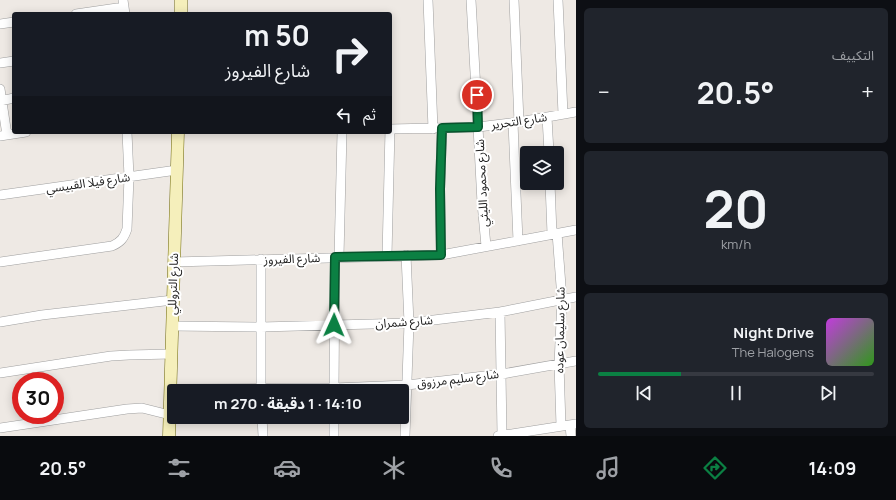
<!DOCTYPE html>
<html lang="ar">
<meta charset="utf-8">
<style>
:root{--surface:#171b24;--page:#20242c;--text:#f1f3f6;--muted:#9ea1a6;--line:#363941;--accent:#0b8043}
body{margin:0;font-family:Manrope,"Noto Sans Arabic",sans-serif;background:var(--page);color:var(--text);direction:rtl;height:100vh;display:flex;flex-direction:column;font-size:15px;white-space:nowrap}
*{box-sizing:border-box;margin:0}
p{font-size:13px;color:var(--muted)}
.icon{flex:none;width:22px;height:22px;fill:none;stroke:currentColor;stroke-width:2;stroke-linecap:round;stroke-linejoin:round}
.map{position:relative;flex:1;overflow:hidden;direction:ltr}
.sheet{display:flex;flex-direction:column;gap:8px;padding:8px;background:#0d0f14;width:320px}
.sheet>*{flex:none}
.guide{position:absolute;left:12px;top:12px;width:380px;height:122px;border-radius:4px;box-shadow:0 2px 10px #0003;direction:rtl;background:#171b24;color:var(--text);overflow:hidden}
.tools{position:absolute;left:520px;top:146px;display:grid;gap:8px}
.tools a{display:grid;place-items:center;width:44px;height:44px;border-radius:4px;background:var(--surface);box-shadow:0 2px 10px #0003;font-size:20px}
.speed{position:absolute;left:12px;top:372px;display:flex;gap:8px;font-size:20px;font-weight:700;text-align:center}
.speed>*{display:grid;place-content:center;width:52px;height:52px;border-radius:50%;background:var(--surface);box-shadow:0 2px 10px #0003;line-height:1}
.speed .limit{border:6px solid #d22;background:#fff;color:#111}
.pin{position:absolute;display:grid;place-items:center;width:34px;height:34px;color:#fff;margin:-17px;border:2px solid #fff;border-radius:50%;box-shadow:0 1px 4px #0007}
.me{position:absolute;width:44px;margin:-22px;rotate:1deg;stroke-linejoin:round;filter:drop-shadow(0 0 3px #0008)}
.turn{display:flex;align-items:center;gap:14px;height:84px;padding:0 16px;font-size:18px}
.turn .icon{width:52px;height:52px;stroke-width:2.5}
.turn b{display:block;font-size:28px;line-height:34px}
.then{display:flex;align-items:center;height:38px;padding:0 16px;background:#0003;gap:8px;font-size:15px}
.big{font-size:30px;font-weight:700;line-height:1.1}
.sheet .card{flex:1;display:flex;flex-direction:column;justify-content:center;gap:6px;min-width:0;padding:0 14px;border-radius:6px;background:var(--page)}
.sheet .dial{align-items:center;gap:0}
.dial b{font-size:52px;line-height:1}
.song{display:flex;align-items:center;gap:12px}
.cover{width:48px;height:48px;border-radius:6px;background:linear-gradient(135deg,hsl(290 70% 55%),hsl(110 70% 35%))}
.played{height:4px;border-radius:2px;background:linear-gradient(90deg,var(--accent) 30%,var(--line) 30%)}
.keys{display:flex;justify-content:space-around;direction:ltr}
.heat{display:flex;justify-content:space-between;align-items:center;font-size:22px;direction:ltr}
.trip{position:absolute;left:167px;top:384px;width:242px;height:40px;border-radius:4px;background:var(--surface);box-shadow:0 2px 10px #0003;font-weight:700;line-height:40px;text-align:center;direction:rtl}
.tabs{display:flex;height:64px;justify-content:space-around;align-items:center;background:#090b0e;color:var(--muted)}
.tabs .icon{width:28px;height:28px}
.tabs .active{color:var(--accent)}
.tabs b{font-size:18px;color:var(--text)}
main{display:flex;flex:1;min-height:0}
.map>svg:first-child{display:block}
</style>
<main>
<section class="sheet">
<div class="card"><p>التكييف</p>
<div class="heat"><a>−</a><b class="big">20.5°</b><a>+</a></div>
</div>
<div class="card dial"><b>20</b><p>km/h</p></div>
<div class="card">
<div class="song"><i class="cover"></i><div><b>Night Drive</b><p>The Halogens</p></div></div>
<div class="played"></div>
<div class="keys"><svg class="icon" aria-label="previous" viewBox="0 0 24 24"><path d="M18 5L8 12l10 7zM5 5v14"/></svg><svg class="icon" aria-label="pause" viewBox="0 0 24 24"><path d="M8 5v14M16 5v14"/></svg><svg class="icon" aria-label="next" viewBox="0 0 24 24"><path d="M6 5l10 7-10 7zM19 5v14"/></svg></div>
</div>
</section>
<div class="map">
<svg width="576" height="436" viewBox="0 0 576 436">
<rect width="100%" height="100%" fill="#eee9e4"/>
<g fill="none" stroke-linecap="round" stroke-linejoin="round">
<defs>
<path id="street" d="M123 0 125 14
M428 0 433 129
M471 0 478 127 482 203 486 246
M514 0 519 122
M558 0 563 114
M76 14 124 7
M0 24 14 22
M0 63 14 61
M0 89 7 135
M0 101 14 98
M547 117 549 153
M513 123 518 241
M390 129 478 127 519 122 576 112
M0 136 26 132
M550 183 552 234
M0 195 177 170
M557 233 562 299 559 364 561 426
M441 255 440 189 442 128
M387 256 390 129
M339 257 342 132
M261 259V391
M0 262 112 246C121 242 124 238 127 229L129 177 127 132
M174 262 441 255 576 230
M500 312 502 435
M0 322 42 315 173 300
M172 326 261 327 409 323 500 312 576 297
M0 373 111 356 129 355 171 354
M170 389 334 388 407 385 502 374 576 361
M334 391 335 257
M262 417 263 436
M334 417V436
M570 425 571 436
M0 428 127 409 142 408 170 415
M405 436 409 323 406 255
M498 436 576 424"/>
<path id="secondary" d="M181 14V0
M169 436 178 132"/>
</defs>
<use href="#street" stroke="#9f9f9f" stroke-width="10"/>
<use href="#secondary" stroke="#6e680c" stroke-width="13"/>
<use href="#street" stroke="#fff" stroke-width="9"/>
<use href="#secondary" stroke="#f5efbb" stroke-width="12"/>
</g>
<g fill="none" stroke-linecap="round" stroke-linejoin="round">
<defs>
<path id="route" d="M334 325 335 257 441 255 440 189 442 128 478 127 477 95"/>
</defs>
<use href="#route" stroke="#07532c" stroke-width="10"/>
<use href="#route" stroke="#0b8043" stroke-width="7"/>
</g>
<g text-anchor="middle" stroke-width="4" stroke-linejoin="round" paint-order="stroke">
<g font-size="12" fill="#1e1e1e" stroke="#fff">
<text transform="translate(519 121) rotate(-8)" y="4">شارع التحرير</text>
<text transform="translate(88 183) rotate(-8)" y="4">شارع فيلا القبيسي</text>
<text transform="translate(482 183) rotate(-93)" y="4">شارع محمود الليثي</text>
<text transform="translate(292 259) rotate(-2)" y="4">شارع الفيروز</text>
<text transform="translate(173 284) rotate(-88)" y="4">شارع التروللي</text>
<text transform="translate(404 322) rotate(-4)" y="4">شارع شمران</text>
<text transform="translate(560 330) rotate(-89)" y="4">شارع سليمان عوده</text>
<text transform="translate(458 379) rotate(-7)" y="4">شارع سليم مرزوق</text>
</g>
</g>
</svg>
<div class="tools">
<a><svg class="icon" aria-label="layers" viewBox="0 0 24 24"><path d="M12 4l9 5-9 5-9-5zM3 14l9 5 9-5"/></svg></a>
</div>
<div class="speed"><div class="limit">30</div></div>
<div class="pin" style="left:477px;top:95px;background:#d93025"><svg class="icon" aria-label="arrive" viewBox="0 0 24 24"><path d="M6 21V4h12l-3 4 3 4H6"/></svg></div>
<svg class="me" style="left:334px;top:325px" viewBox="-20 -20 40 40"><path d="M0-17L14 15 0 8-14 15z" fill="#0b8043" stroke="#fff" stroke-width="4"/></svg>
<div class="trip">14:10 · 1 دقيقة · 270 m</div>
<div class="guide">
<div class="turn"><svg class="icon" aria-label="right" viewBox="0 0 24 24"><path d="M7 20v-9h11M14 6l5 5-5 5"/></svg><div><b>50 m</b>شارع الفيروز</div></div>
<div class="then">ثم<svg class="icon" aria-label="left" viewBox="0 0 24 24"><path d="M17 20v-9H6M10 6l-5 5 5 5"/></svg></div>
</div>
</div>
</main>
<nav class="tabs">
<b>14:09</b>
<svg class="icon active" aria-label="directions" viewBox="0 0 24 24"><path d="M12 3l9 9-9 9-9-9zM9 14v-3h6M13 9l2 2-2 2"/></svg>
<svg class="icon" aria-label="music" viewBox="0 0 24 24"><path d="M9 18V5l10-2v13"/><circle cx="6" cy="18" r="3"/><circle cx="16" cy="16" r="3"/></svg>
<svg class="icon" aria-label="phone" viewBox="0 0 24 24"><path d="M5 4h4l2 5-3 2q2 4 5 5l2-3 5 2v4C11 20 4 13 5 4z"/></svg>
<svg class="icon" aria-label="climate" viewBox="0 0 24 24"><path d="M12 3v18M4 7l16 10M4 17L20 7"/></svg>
<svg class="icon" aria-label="car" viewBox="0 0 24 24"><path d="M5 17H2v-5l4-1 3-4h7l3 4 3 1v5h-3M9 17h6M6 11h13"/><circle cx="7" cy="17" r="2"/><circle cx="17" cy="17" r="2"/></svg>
<svg class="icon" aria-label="filters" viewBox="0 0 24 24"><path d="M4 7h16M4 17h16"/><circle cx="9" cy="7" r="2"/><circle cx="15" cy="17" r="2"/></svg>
<b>20.5°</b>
</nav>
